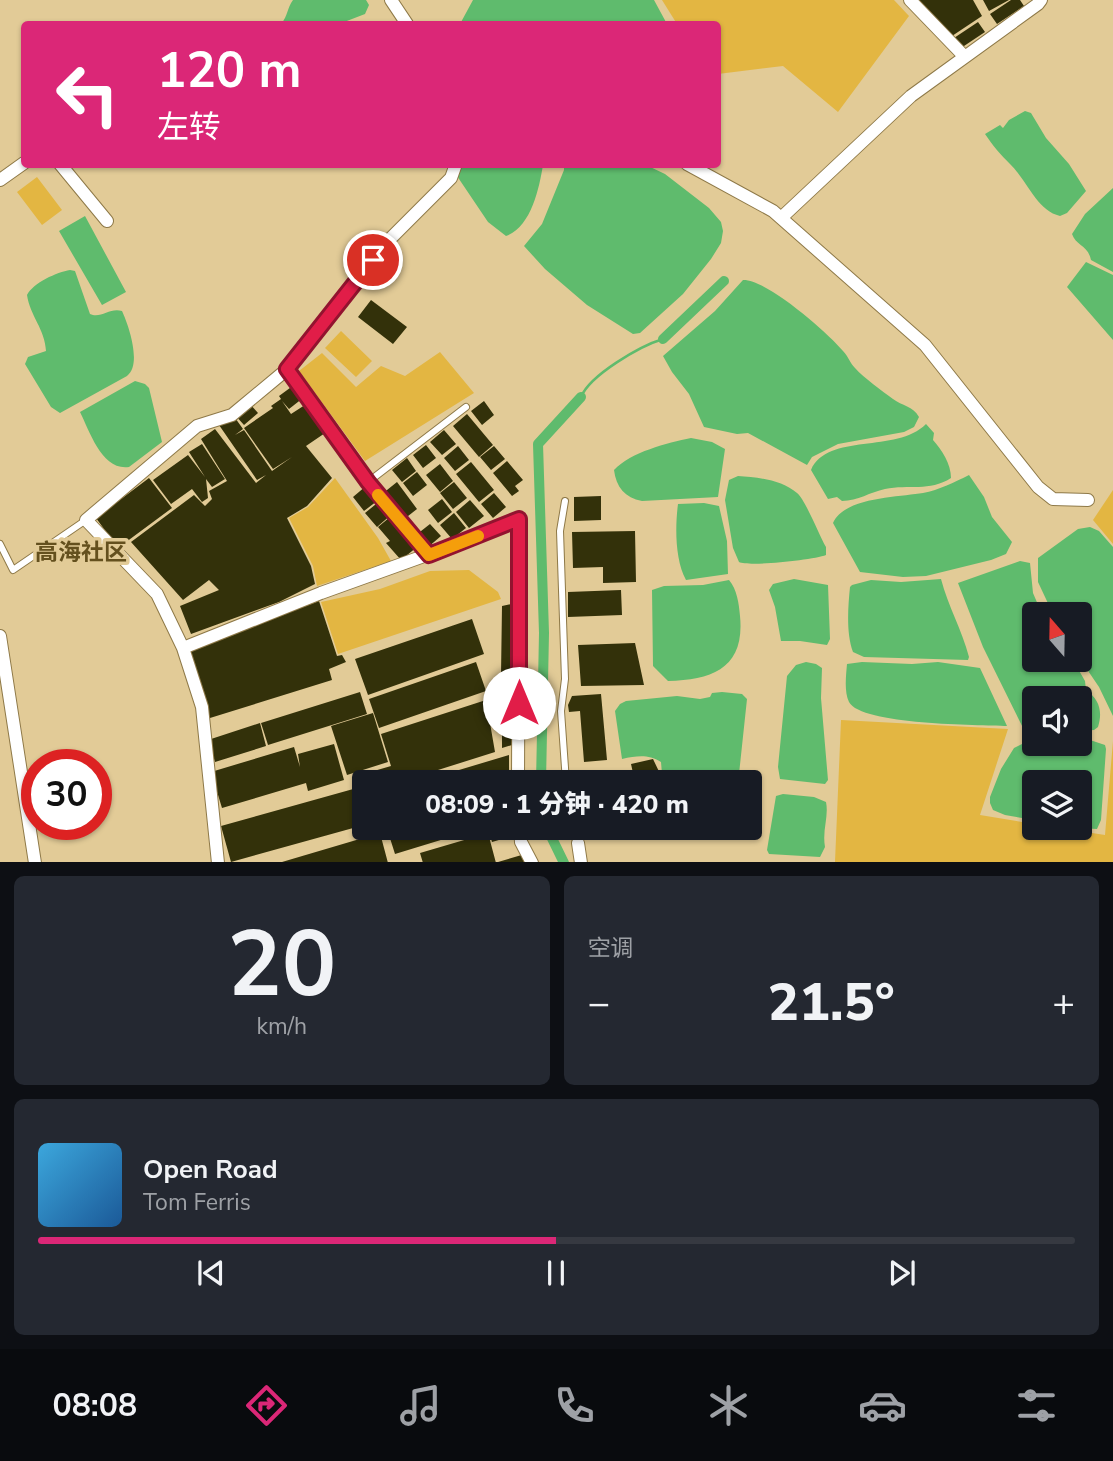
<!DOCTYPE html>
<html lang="zh">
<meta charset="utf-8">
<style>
:root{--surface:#171b24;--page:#242831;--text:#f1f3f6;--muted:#9ea1a6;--line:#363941;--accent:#db2777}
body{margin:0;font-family:"Nunito Sans","Noto Sans SC",sans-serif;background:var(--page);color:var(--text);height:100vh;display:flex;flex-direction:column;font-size:26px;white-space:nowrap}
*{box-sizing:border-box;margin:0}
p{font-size:23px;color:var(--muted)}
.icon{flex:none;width:38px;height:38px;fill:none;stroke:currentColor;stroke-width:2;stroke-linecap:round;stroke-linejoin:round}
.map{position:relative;height:862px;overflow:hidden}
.sheet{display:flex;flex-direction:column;gap:14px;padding:14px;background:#0d0f14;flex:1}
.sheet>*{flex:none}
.hud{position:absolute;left:21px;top:21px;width:700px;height:147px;border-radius:7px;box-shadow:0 2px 5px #0004;background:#db2777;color:#fff;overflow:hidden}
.needle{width:46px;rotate:340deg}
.buttons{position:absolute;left:1022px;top:602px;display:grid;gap:14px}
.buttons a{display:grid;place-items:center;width:70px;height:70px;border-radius:7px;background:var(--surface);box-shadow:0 2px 5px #0004;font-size:35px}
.speed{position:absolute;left:21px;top:749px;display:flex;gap:14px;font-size:35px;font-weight:700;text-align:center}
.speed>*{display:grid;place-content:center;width:91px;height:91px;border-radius:50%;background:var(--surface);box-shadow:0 2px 5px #0004;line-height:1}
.speed .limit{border:10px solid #d22;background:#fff;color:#111}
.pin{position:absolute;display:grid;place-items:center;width:60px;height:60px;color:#fff;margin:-30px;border:4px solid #fff;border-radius:50%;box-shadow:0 2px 7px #0007}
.me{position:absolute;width:77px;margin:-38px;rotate:0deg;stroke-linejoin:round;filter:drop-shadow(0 0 5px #0008)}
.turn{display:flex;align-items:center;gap:24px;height:147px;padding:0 21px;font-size:32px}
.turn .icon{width:91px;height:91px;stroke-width:2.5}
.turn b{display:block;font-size:49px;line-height:60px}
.big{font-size:52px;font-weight:800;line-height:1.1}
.sheet .tile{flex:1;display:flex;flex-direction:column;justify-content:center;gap:10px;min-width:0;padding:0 24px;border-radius:10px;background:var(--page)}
.sheet .dial{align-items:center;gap:0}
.dial b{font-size:91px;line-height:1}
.song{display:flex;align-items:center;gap:21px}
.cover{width:84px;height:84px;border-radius:10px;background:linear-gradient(135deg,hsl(200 70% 55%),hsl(210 70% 35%))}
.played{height:7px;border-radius:4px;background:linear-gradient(90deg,var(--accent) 50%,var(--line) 50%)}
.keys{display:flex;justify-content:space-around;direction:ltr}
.heat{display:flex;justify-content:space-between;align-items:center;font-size:38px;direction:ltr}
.sheet .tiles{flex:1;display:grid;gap:14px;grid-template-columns:1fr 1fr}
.tile:last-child{grid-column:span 2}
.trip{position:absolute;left:352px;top:770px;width:410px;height:70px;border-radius:7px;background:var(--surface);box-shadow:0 2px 5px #0004;font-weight:800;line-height:70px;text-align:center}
.dock{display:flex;height:112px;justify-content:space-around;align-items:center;background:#090b0e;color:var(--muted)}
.dock .icon{width:49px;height:49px}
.dock .on{color:var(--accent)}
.dock b{font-size:32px;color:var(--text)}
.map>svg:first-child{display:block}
</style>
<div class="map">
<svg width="1113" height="863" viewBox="0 0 1113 863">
<rect width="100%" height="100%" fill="#e2cb97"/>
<path fill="#e3b642" d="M662 0H894L909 16 838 112 783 66 718 74V24H677Z
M37 177 62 210 42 225 17 192Z
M341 331 372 361 356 377 325 348Z
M440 352 474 393 365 461 299 371 322 353 356 387 381 366 405 376Z
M335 478 378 538 391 561 317 586 313 566 289 518 308 507Z
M1113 490V544L1093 520Z
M469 570 498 592 501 599 338 654 321 602 380 589 430 571Z
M841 720 1008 729 980 815 1034 824V828H1060L1105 835 1113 741V862H835Z"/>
<path fill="#5fbb6d" d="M293 0H366L369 5 365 14 339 24H281C288 16 287 8 293 0Z
M473 0H654L667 24H460Z
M1025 111 1031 113 1046 138 1069 164 1086 191 1067 213 1060 216C1037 211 1026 179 1010 164 1001 155 993 146 985 134L1000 125 1003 128 1009 120Z
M460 165H543C539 189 531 227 506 236L488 222 457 176Z
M564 165H646L665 174 709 208 721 222 723 231 721 243 711 259 683 294 640 333 633 334 587 305 545 269 524 246 542 224 564 170Z
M1113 188V272L1091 260C1088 245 1076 246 1072 234L1085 214Z
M85 216 126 292 102 305 59 231Z
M1086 262 1113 275V340L1067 287Z
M70 270 75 271 90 314C101 319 110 307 122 311 129 326 142 365 127 376L60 413 51 407 25 364 28 357 46 351C45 329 30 316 27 295 33 283 57 272 70 270Z
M743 280C766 279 827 332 843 351 848 356 850 363 855 368 864 378 882 391 893 399 902 406 913 406 919 417L914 427 904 432 838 444 812 457 807 465 748 433 737 434 704 427 689 394 672 372 663 356 715 311Z
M135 381 145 384 149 388 162 442 129 467C102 471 90 432 80 412Z
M926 424 934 433 933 440C942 450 951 464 951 478 929 492 909 484 885 489 870 492 858 501 842 501L837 497 828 499 811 470C828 432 896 454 926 424Z
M691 438 712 442 725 449 718 497 642 501C625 498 616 487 614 470 631 452 667 443 691 438Z
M969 475 984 497 992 517 1012 542 1006 554 991 560 926 576 903 577 860 572 833 523C844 497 900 497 923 493 939 490 955 482 969 475Z
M738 476C757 477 782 480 797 493 805 499 819 535 826 547V555C813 560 749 567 739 562L733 548 725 500 729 480Z
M704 503 719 506 727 541 728 574 686 580C675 560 675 527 678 504Z
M1090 527 1099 531 1113 547V716L1099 687 1080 659V614H1053L1038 582V558L1078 529Z
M1020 561 1030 563 1033 593 1042 614H1034V660H1073L1085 681 1086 690C1099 699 1103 711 1098 727L1094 730 1080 731V698H1034V733L1026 734 983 647 958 583Z
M794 579 828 585 830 639 827 645 800 641H781L775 607 769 590 773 584Z
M941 579C948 606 962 630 969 657L968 660 864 657 853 652C846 633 848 607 850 587L852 585 871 580 901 582Z
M729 580C737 589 739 604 740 616 745 667 714 680 668 681L653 666 652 590 664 586 703 585Z
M806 662 816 664 822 668 821 698 828 780 825 784 780 779 778 767 787 676 796 665Z
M862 662 912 664 938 662 980 668 1007 726C980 725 861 725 849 702 844 692 846 675 847 664Z
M722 692 742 694 747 699 739 774 666 782 662 774 661 762C648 754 637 756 622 759L615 711 620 704 626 701 677 696 700 699 710 697 712 693Z
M1080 740H1090L1105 745 1106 749 1101 820 1097 829 1078 828H1080V782H1034V820L1005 815 993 810 990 803V797L1001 769 1014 748 1024 743 1080 744Z
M783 794 814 797 826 802C829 817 822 830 825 847L820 857 769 854 767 850 776 796Z"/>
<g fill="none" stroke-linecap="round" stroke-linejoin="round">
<path stroke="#5fbb6d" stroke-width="2.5" d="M581 397C590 375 640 346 663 339"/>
<path stroke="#5fbb6d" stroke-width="10" d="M663 339 724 281
M541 782 544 633 538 444 581 397
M547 828 564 863"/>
</g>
<path fill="#33310a" d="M918 0H973L982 16 952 36Z
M983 0H1009L989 11Z
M1011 0H1020L1024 6 997 24 990 14Z
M978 22 985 32 961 48 954 38Z
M371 300 407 327 393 344 358 317Z
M294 385 303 398 289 409 282 401 291 414 308 403 328 431 306 446 332 478 307 506 287 518 311 566 315 584 279 602 191 634 180 606 219 590 209 580 183 600 131 542 194 495 205 506 212 499 209 491 227 481 201 439 215 429 256 483 266 475 257 480 219 425 233 415 243 429 235 435 244 430 272 471 292 457 273 469 244 428 273 408 271 406 281 399 279 396Z
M484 401 494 415 482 425 471 411Z
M249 403 258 413 244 425 235 415Z
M467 414 493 445 479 457 453 426Z
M444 430 456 444 442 455 430 442Z
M202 444 225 479 212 487 206 479 208 498 202 502 192 489 171 504 153 480 188 455 205 477 189 452Z
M426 445 436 458 423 468 413 455Z
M458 446 469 460 455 471 444 458Z
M494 446 505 459 491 470 480 457Z
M407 458 416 471 402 482 392 470Z
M507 461 523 480 515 486 519 491 512 496 493 473Z
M471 462 494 490 479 502 456 474Z
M440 464 453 481 440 492 426 475Z
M417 472 427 485 413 496 403 483Z
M149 478 172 508 118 548 96 518Z
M397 482 417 509 403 520 382 494Z
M454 482 467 498 453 509 440 493Z
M366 486 377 501 364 511 353 497Z
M494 493 506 507 493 518 481 504Z
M601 496V520L574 521V497Z
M442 499 452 512 438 523 428 510Z
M381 500 392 514 377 527 365 513Z
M470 500 484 516 469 528 456 512Z
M454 513 466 528 452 539 440 525Z
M390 517 417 547 401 560 386 543 390 541 378 527Z
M430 524 441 536 427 548 416 535Z
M635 531 636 582 603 583V567L573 568 572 532Z
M621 590 622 615 568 617V592Z
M319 601 337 656 342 655 346 662 329 669 332 680 210 718 190 649Z
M516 603 515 675H501L502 606Z
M472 619 484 654 368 695 355 659Z
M635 643 644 685 581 686 578 645Z
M476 662 486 691 379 728 369 699Z
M360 692 367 714 268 745 261 723Z
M502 693H515V744L502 748Z
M601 694 607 760 584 762 580 711 569 712 568 705 572 696Z
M486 700 495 752 400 782H372L367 773 391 766 381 734Z
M373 713 388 762 347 775 331 726Z
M260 723 266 746 215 762 208 740Z
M334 744 344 780 308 791 306 783 222 808 211 772 294 747 300 767 298 754Z
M509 755V782H419Z
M653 759 664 782H635L631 764Z
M364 786V825L231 862 221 826Z
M412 828H480L395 854 389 835Z
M501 828H514L516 835 492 842 489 831Z
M380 833 388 863H282V862Z
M488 833 496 863H423L420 853Z
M525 854 527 863H498V862Z"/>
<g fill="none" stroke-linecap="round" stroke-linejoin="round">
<defs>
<path id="lane" d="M287 369 368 482 428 554
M368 482 466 407
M565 501 560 531 565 679 561 711 566 782
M0 544 13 570 86 520
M575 828 578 843"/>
<path id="street" d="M391 0 407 24
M910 0 964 56
M60 164 107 221
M687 164 773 211 925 345 1038 487 1053 499 1088 500
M0 180 24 163
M781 218 911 96 1038 4 1041 0
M0 636 35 863
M183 648 321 593 449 547 519 519 518 782
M520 828 521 842 532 863
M578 843 581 863
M218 863 202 707 183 648 157 594 86 520 197 426 232 415 291 366 390 239 451 178 456 164"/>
</defs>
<use href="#lane" stroke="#8e7948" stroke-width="8"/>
<use href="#street" stroke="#8e7948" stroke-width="14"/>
<use href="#lane" stroke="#fff" stroke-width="6"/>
<use href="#street" stroke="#fff" stroke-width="12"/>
</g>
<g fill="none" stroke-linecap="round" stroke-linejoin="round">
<defs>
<path id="route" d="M373 260 287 369 368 482 429 555 519 519V703"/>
</defs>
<use href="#route" stroke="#92132f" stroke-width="18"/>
<use href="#route" stroke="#e11d48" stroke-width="12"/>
<path stroke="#f59e0b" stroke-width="12" d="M378 495 429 555 478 536"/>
</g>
<g text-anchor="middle" stroke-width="7" stroke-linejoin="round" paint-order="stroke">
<g font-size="23" font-weight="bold" fill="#64501e" stroke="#e2cb97">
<text x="81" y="560">高海社区</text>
</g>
</g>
</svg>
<div class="buttons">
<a><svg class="needle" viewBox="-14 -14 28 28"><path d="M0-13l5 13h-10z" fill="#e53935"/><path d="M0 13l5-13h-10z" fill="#9ea1a6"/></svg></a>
<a><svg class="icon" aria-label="sound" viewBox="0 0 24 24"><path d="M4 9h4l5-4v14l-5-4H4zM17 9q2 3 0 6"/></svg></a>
<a><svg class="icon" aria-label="layers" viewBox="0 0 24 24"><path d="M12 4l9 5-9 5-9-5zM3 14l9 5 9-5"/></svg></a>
</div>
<div class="speed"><div class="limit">30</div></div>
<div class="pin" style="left:373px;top:260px;background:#d93025"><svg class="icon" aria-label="arrive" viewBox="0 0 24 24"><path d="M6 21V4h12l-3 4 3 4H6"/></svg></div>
<svg class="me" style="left:519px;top:703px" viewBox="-20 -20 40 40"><circle r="19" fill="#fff"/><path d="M0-13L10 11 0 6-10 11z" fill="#e11d48"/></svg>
<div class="trip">08:09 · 1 分钟 · 420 m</div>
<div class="hud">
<div class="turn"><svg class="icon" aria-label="left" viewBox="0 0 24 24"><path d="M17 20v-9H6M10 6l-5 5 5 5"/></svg><div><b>120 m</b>左转</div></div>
</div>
</div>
<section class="sheet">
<div class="tiles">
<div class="tile dial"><b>20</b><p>km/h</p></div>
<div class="tile"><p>空调</p>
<div class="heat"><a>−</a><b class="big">21.5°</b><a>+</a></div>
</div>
<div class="tile">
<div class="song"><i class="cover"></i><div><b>Open Road</b><p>Tom Ferris</p></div></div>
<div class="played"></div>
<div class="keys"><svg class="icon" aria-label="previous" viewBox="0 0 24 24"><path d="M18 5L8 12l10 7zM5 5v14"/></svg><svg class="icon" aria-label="pause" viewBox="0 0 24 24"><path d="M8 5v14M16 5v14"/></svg><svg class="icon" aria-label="next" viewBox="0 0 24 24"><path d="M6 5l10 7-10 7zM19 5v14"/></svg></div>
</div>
</div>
</section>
<nav class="dock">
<b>08:08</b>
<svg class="icon on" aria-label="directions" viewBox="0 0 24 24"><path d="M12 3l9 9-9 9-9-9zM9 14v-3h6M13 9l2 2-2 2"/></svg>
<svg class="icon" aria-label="music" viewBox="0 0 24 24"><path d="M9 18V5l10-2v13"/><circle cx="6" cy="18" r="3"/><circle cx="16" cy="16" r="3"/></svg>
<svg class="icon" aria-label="phone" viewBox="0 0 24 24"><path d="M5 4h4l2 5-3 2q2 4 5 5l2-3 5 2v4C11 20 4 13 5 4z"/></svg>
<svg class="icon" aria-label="climate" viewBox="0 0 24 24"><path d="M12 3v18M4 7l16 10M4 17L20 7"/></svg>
<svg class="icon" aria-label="car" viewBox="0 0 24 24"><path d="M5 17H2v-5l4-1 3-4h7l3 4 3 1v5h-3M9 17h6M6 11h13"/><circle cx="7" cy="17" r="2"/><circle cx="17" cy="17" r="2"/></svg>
<svg class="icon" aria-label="filters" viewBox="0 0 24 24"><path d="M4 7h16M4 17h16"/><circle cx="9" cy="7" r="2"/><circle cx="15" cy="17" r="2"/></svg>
</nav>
